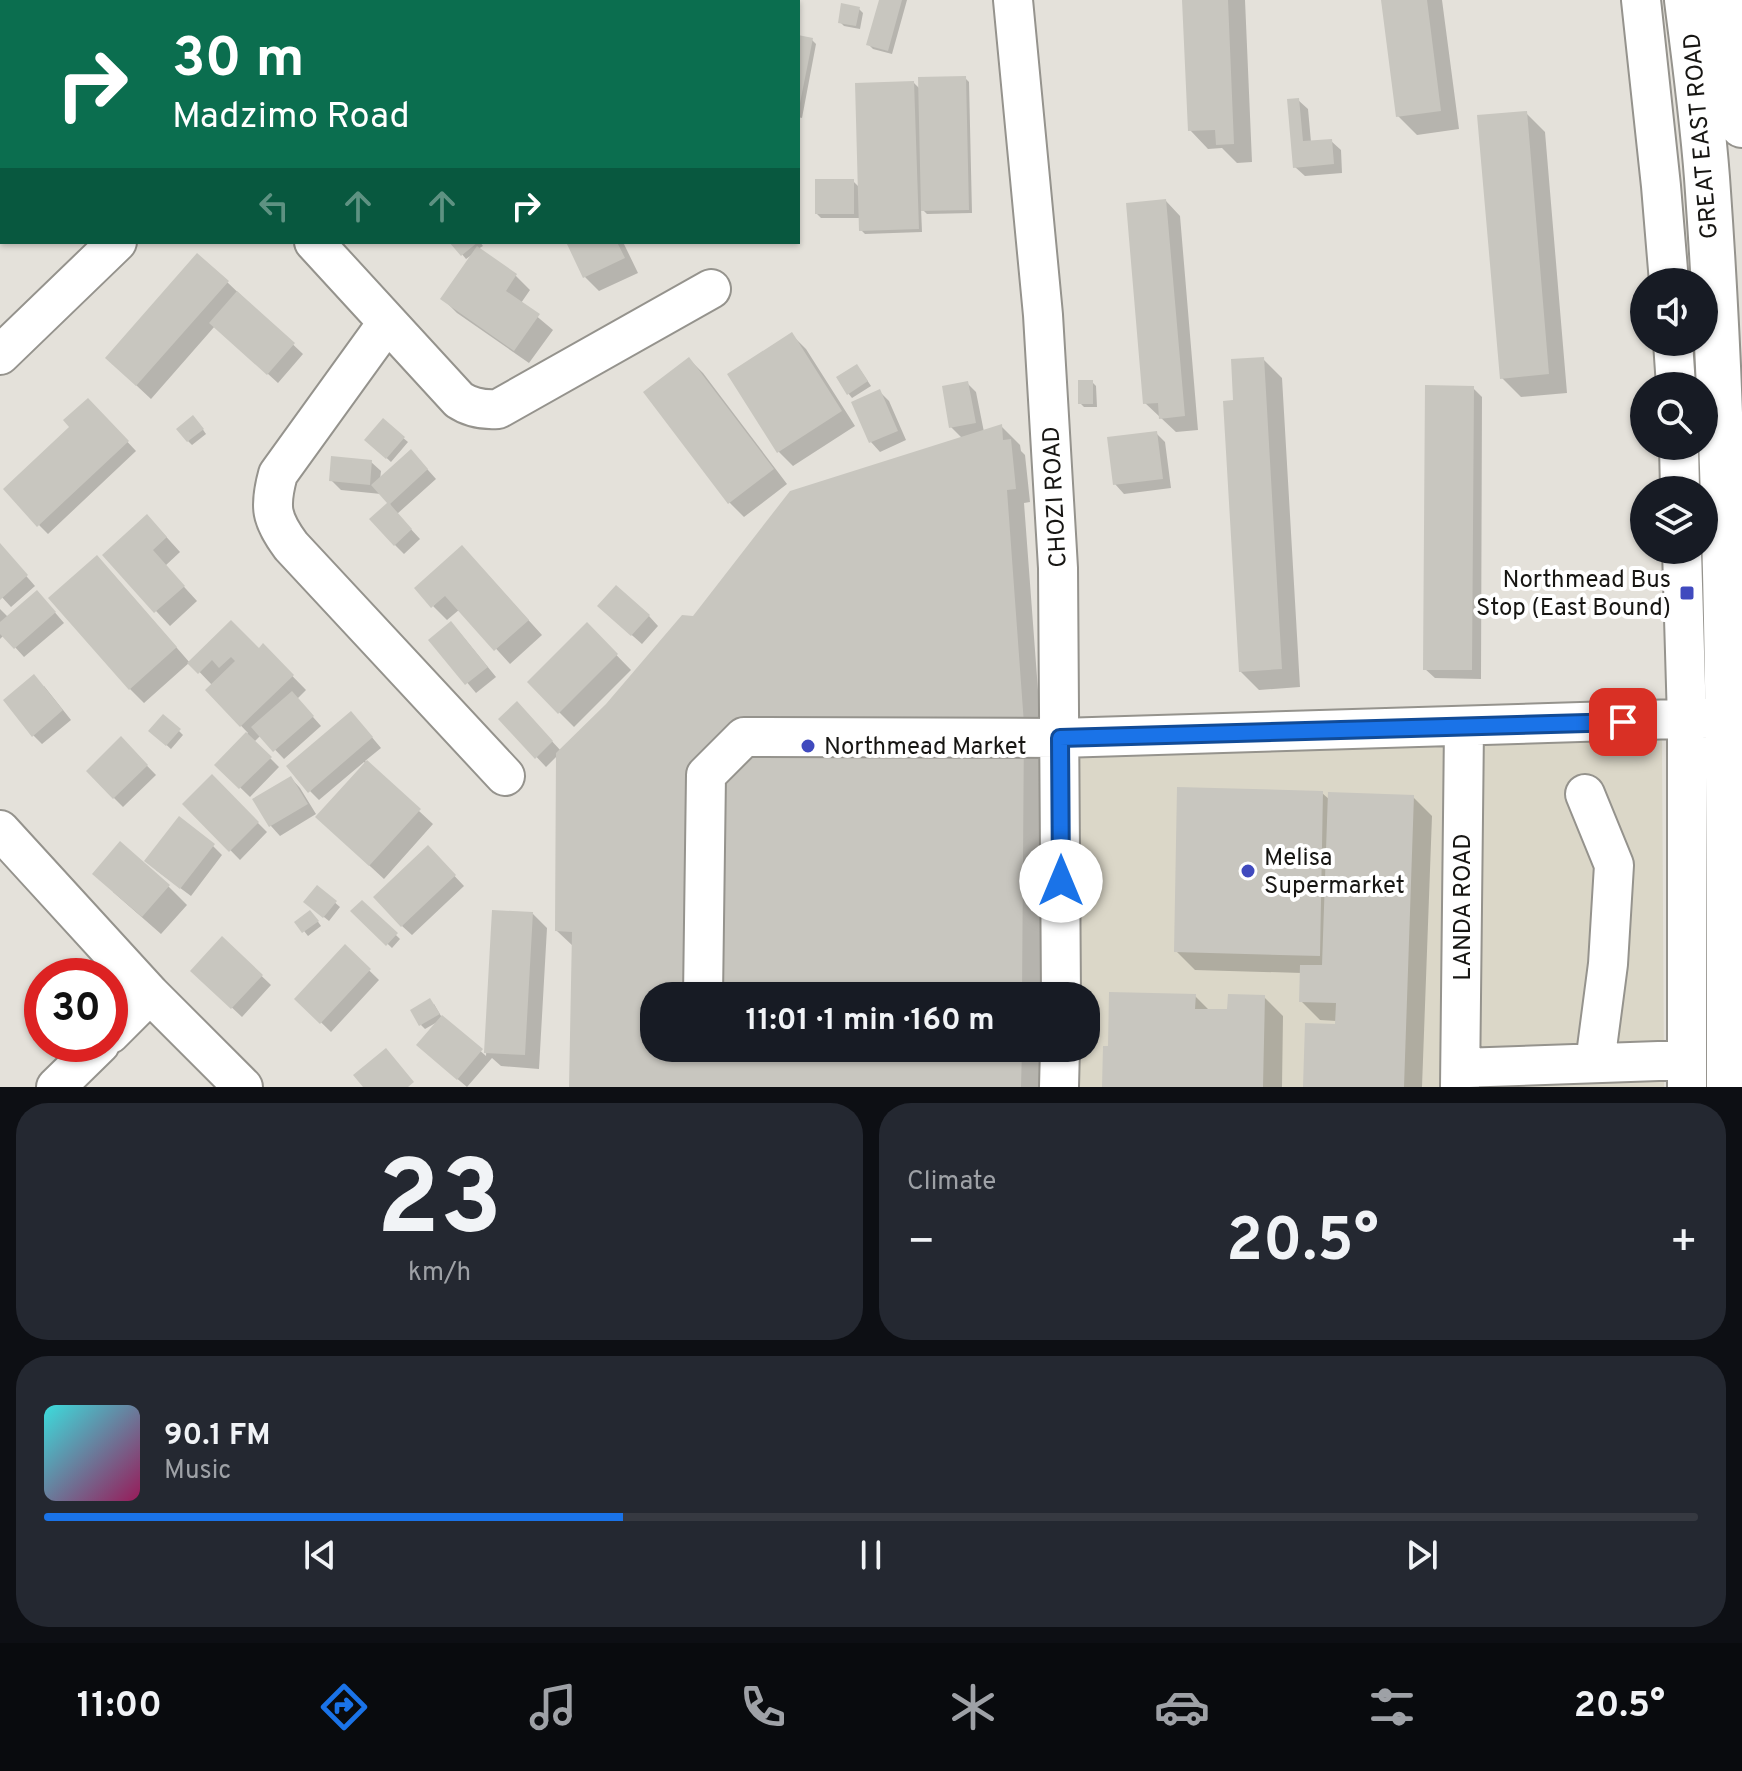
<!DOCTYPE html>
<meta charset="utf-8">
<style>
:root{--surface:#171b24;--page:#242831;--text:#f1f3f6;--muted:#9ea1a6;--line:#363941;--accent:#1a73e8}
body{margin:0;font-family:Overpass,sans-serif;background:var(--page);color:var(--text);height:100vh;display:flex;flex-direction:column;font-size:30px;white-space:nowrap}
*{box-sizing:border-box;margin:0}
p{font-size:26px;color:var(--muted)}
.icon{flex:none;width:44px;height:44px;fill:none;stroke:currentColor;stroke-width:2;stroke-linecap:round;stroke-linejoin:round}
.map{position:relative;height:1087px;overflow:hidden}
.details{display:flex;flex-direction:column;gap:16px;padding:16px;background:#0d0f14;flex:1}
.details>*{flex:none}
.guide{position:absolute;left:0px;top:0px;width:800px;height:244px;box-shadow:0 2px 6px #0004;background:#0b6e4f;color:#fff;overflow:hidden}
.tools{position:absolute;left:1630px;top:268px;display:grid;gap:16px}
.tools a{display:grid;place-items:center;width:88px;height:88px;border-radius:50%;background:var(--surface);box-shadow:0 2px 6px #0004;font-size:40px}
.speed{position:absolute;left:24px;top:958px;display:flex;gap:16px;font-size:40px;font-weight:700;text-align:center}
.speed>*{display:grid;place-content:center;width:104px;height:104px;border-radius:50%;background:var(--surface);box-shadow:0 2px 6px #0004;line-height:1}
.speed .limit{border:12px solid #d22;background:#fff;color:#111}
.pin{position:absolute;display:grid;place-items:center;width:68px;height:68px;color:#fff;margin:-34px;border-radius:16px;box-shadow:0 4px 12px #0006}
.me{position:absolute;width:88px;margin:-44px;rotate:0deg;stroke-linejoin:round;filter:drop-shadow(0 0 6px #0008)}
.turn{display:flex;align-items:center;gap:28px;height:168px;padding:0 40px;font-size:36px}
.turn .icon{width:104px;height:104px;stroke-width:2.5}
.turn b{display:block;font-size:56px;line-height:68px}
.lanes{display:flex;align-items:center;height:76px;padding:0 40px;background:#0003;justify-content:center;gap:40px;direction:ltr}
.lanes .off{opacity:.35}
.big{font-size:60px;font-weight:700;line-height:1.1}
.details .tile{flex:1;display:flex;flex-direction:column;justify-content:center;gap:12px;min-width:0;padding:0 28px;border-radius:32px;background:var(--page)}
.details .dial{align-items:center;gap:0}
.dial b{font-size:104px;line-height:1}
.song{display:flex;align-items:center;gap:24px}
.cover{width:96px;height:96px;border-radius:12px;background:linear-gradient(135deg,hsl(180 70% 55%),hsl(330 70% 35%))}
.played{height:8px;border-radius:4px;background:linear-gradient(90deg,var(--accent) 35%,var(--line) 35%)}
.keys{display:flex;justify-content:space-around;direction:ltr}
.heat{display:flex;justify-content:space-between;align-items:center;font-size:44px;direction:ltr}
.details .tiles{flex:1;display:grid;gap:16px;grid-template-columns:1fr 1fr}
.tile:last-child{grid-column:span 2}
.trip{position:absolute;left:640px;top:982px;width:460px;height:80px;border-radius:32px;background:var(--surface);box-shadow:0 2px 6px #0004;font-weight:700;line-height:80px;text-align:center}
.tabs{display:flex;height:128px;justify-content:space-around;align-items:center;background:#090b0e;color:var(--muted)}
.tabs .icon{width:56px;height:56px}
.tabs .on{color:var(--accent)}
.tabs b{font-size:36px;color:var(--text)}
.map>svg:first-child{display:block}
</style>
<div class="map">
<svg width="1742" height="1087" viewBox="0 0 1742 1087">
<rect width="100%" height="100%" fill="#e4e1da"/>
<path fill="#dbd7c8" d="M1662 736 1664 1087H1046L1045 1048H1086V996H1045L1043 742Z"/>
<path fill="#0003" d="M0 0 17 2H2V36Z
M76 0H105L103 2Z
M510 0H536L538 2H512Z
M543 0H569L567 2Z
M881 0H907L892 54 873 49 869 45Z
M1184 0H1245L1252 162 1237 163 1222 148 1208 149 1190 130Z
M1383 0H1442L1459 129 1417 135 1398 116Z
M859 9 863 13 860 29 844 26 840 22Z
M798 38 812 40 816 44 802 118 798 117Z
M965 78 969 82 972 213 927 214 921 208 922 232 865 234 861 230V218H821L817 214 853 181 860 188 914 83 920 89Z
M1298 100 1308 109 1311 142 1331 141 1341 150 1342 173 1305 176 1295 167Z
M1526 113 1545 132 1567 393 1521 397 1502 378Z
M1166 201 1180 216 1198 430 1176 432 1145 403Z
M452 242H480L483 246 478 249 516 276 530 290 521 303 553 330 529 363 457 313 443 299 473 254 466 259Z
M568 242H623L638 273 599 291 585 277Z
M227 282 303 354 278 383 215 326 151 399 122 372Z
M792 335 806 349 855 426 793 466 779 452 730 375Z
M689 359 703 373 787 484 744 517 730 503 646 392Z
M1263 359 1282 378 1300 687 1259 690 1240 671Z
M861 371 871 386 852 398 848 393Z
M1092 382 1096 386 1097 407H1084L1080 403Z
M967 383 976 392 984 432 1002 427 1020 445 1021 451 1025 455 1030 502 1024 503 1042 744 1040 996H654V1048H1040L1039 1087H571L574 947 557 931 558 755 546 767 501 719 526 713 561 751 694 618 963 439 951 427Z
M1473 388 1482 397 1481 679 1435 678 1425 669Z
M880 392 889 401 906 440 880 452 871 442Z
M88 400 136 451 48 534 39 525Z
M197 421 206 434 192 445 188 441Z
M383 421 408 442 391 462 367 440Z
M1156 433 1165 442 1171 488 1124 494 1115 484Z
M420 461 436 479 397 514 420 539 404 554 395 545 390 503 381 494 341 490 331 480 371 462 381 471 380 480Z
M161 531 180 552 165 566 197 601 170 626 104 555Z
M0 546 35 586 11 607 0 595Z
M476 562 542 635 510 664 460 609 447 620 433 606Z
M111 572 190 663 259 651 263 646 306 690 297 699 321 726 284 759 261 735 254 742 279 767 250 797 217 765 248 733 207 690 212 685 190 662 144 703 130 689Z
M46 602 64 623 24 657 4 635 0 639V609L8 617Z
M609 615 649 616 658 626 642 644Z
M587 625 631 670 574 727 529 682Z
M460 633 496 677 476 693 431 640Z
M44 686 71 720 42 744 33 735Z
M164 716 183 735 171 749 151 731Z
M360 723 381 748 365 761 433 824 384 879 332 831 366 764 364 762 319 800 310 791Z
M121 739 156 775 123 807 88 772Z
M212 777 267 832 240 860 185 804Z
M291 778 300 788 316 814 280 836 271 826 255 799Z
M1322 793 1330 800 1413 797 1432 816 1422 1087H1305L1337 1021 1320 1020 1301 1001 1302 973 1195 970 1176 951Z
M213 846 222 855 191 896 156 870Z
M428 848 464 886 412 935 402 926Z
M168 886 187 905 161 934 113 892Z
M317 887 340 907 329 921 309 905Z
M362 902 400 939 392 948 353 911Z
M494 912 533 914 547 928 539 1069 501 1066 492 1058 467 1087 428 1054 439 1021 425 1029 421 1025 434 1004 441 1016 486 1056Z
M314 916 321 926 308 936 297 922Z
M222 938 271 985 242 1017 193 971Z
M345 947 379 980 331 1032 297 999Z
M1195 996 1210 1011H1229L1264 997 1283 1016 1282 1087H1104L1110 1048Z"/>
<path fill="#c8c6bf" d="M879 0H902L888 51 866 45Z
M1182 0H1228L1234 144 1216 145 1215 130 1188 131Z
M1381 0H1427L1441 111 1396 117Z
M841 3 860 7 856 26 838 23Z
M798 35 813 38 799 108 798 107Z
M966 76 969 210 921 211 918 77Z
M914 81 919 229 859 231 855 83Z
M1299 98 1303 141 1332 139 1334 164 1293 168 1287 99Z
M1527 111 1549 374 1500 379 1477 115Z
M815 179H854V214H815Z
M1166 199 1185 416 1159 419 1158 403 1143 404 1126 203Z
M449 242H478L461 256Z
M566 242H617L625 258 583 278Z
M477 246 517 274 506 291 540 314 514 351 440 299Z
M197 253 229 281 136 386 105 358Z
M237 291 295 343 267 375 209 323Z
M792 332 842 411 777 453 727 374Z
M689 357 774 469 728 504 643 392Z
M1264 357 1282 669 1239 672 1223 401 1233 400 1231 359Z
M857 364 868 381 847 395 836 377Z
M1078 380H1093V404H1078Z
M968 381 976 423 949 428 942 386Z
M1425 385 1474 386 1472 670H1423Z
M880 389 898 431 869 443 851 402Z
M88 398 129 441 37 527 3 489 69 427 63 420Z
M193 415 204 429 187 442 176 429Z
M383 418 405 437 386 459 364 440Z
M1002 424 1003 440 1011 439 1016 489 1007 490 1024 724 1022 996H654V1048H1022L1021 1087H569L572 932 555 931 556 753 606 704 682 615 693 616 790 491Z
M1157 431 1163 479 1113 485 1107 437Z
M411 449 428 469 390 504 412 529 394 546 369 519 387 503 371 485Z
M331 456 372 460 370 485 329 481Z
M147 514 167 537 153 550 185 586 154 613 102 555Z
M0 543 28 575 0 600Z
M462 545 529 620 494 651 445 596 431 608 414 588Z
M97 555 177 647 129 690 48 598Z
M616 585 650 615 631 636 597 606Z
M37 590 56 612 14 649 0 634V622Z
M231 620 259 648 263 643 294 675 240 727 205 690 235 661 231 657 219 668 212 660 198 674 187 663Z
M451 621 488 667 465 685 428 640Z
M587 622 618 654 558 714 527 682Z
M34 674 63 710 32 737 3 700Z
M292 691 314 716 273 752 251 727Z
M517 701 553 741 535 759 498 719Z
M351 711 373 737 308 793 286 766Z
M163 714 181 729 166 746 148 731Z
M246 732 272 757 239 789 214 765Z
M121 736 148 765 113 799 86 771Z
M367 760 421 809 369 866 315 817Z
M212 774 259 822 229 852 182 804Z
M291 776 308 804 269 827 252 799Z
M1177 787 1323 791 1320 956 1174 952Z
M1328 792 1414 795 1404 1087H1303L1305 1023 1335 1024 1336 1003 1299 1002 1300 965H1322Z
M179 816 215 844 180 889 144 861Z
M120 841 170 885 142 917 92 874Z
M428 845 456 875 401 927 373 897Z
M317 885 337 901 323 918 303 902Z
M362 900 398 933 386 946 350 911Z
M310 910 319 921 302 933 294 922Z
M492 910 533 912 525 1055 484 1053Z
M222 936 263 975 231 1009 190 971Z
M345 944 371 969 320 1024 294 999Z
M1109 992 1196 994 1195 1009H1227L1228 994 1265 995 1263 1087H1102L1103 1046H1108Z
M430 998 440 1014 419 1026 410 1010Z
M442 1015 483 1049 457 1080 416 1045Z
M386 1048 414 1082 408 1087H363L353 1075Z"/>
<g fill="none" stroke-linecap="round" stroke-linejoin="round">
<defs>
<path id="minor" d="M285 0 287 2
M1013 0 1043 315 1058 568 1061 996
M1641 0 1661 186 1669 282
M371 2 373 0
M314 242 459 400C471 408 484 410 498 409L711 289
M387 323 278 474C269 507 271 519 291 546L505 776
M1673 342 1676 386
M0 355 117 242
M1679 446 1680 490
M1682 550 1687 720V1087
M1585 794 1614 865 1608 964 1595 1063
M0 830 150 994 243 1087
M703 996 706 775 744 737 1060 738 1742 717
M110 1034 150 994
M1461 1068 1687 1060
M56 1087 100 1044
M1059 1087 1060 1048
M1460 1087 1464 727"/>
<path id="major" d="M1687 0C1695 64 1704 128 1708 192 1729 490 1729 789 1729 1087
M1725 0 1742 125"/>
</defs>
<use href="#minor" stroke="#95938d" stroke-width="42"/>
<use href="#major" stroke="#95938d" stroke-width="48"/>
<use href="#minor" stroke="#fff" stroke-width="38"/>
<use href="#major" stroke="#fff" stroke-width="44"/>
</g>
<g fill="none" stroke-linecap="round" stroke-linejoin="round">
<defs>
<path id="route" d="M1061 881 1060 738 1623 722"/>
</defs>
<use href="#route" stroke="#114b97" stroke-width="20"/>
<use href="#route" stroke="#1a73e8" stroke-width="14"/>
</g>
<g fill="#404abe" stroke="#fff" stroke-width="3">
<rect x="1679" y="585" width="16" height="16" rx="4"/>
<circle cx="808" cy="746" r="8"/>
<circle cx="1248" cy="871" r="8"/>
</g>
<g text-anchor="middle" stroke-width="8" stroke-linejoin="round" paint-order="stroke">
<g font-size="24" fill="#171613" stroke="#fff">
<text transform="translate(1700 136) rotate(-95)" y="8">GREAT EAST ROAD</text>
<text transform="translate(1054 497) rotate(-93)" y="8">CHOZI ROAD</text>
<text transform="translate(1462 907) rotate(-90)" y="8">LANDA ROAD</text>
</g>
<g font-size="24" fill="#171613" stroke="#fff" text-anchor="start">
<text x="1671" y="587" text-anchor="end">Northmead Bus<tspan x="1671" dy="28">Stop (East Bound)</tspan></text>
<text x="824" y="754">Northmead Market</text>
<text x="1264" y="865">Melisa<tspan x="1264" dy="28">Supermarket</tspan></text>
</g>
</g>
</svg>
<div class="tools">
<a><svg class="icon" aria-label="sound" viewBox="0 0 24 24"><path d="M4 9h4l5-4v14l-5-4H4zM17 9q2 3 0 6"/></svg></a>
<a><svg class="icon" aria-label="search" viewBox="0 0 24 24"><circle cx="10" cy="10" r="6"/><path d="M15 15l6 6"/></svg></a>
<a><svg class="icon" aria-label="layers" viewBox="0 0 24 24"><path d="M12 4l9 5-9 5-9-5zM3 14l9 5 9-5"/></svg></a>
</div>
<div class="speed"><div class="limit">30</div></div>
<div class="pin" style="left:1623px;top:722px;background:#d93025"><svg class="icon" aria-label="arrive" viewBox="0 0 24 24"><path d="M6 21V4h12l-3 4 3 4H6"/></svg></div>
<svg class="me" style="left:1061px;top:881px" viewBox="-20 -20 40 40"><circle r="19" fill="#fff"/><path d="M0-13L10 11 0 6-10 11z" fill="#1a73e8"/></svg>
<div class="trip">11:01 · 1 min · 160 m</div>
<div class="guide">
<div class="turn"><svg class="icon" aria-label="right" viewBox="0 0 24 24"><path d="M7 20v-9h11M14 6l5 5-5 5"/></svg><div><b>30 m</b>Madzimo Road</div></div>
<div class="lanes"><svg class="icon off" aria-label="left" viewBox="0 0 24 24"><path d="M17 20v-9H6M10 6l-5 5 5 5"/></svg><svg class="icon off" aria-label="ahead" viewBox="0 0 24 24"><path d="M12 20V5M6 11l6-6 6 6"/></svg><svg class="icon off" aria-label="ahead" viewBox="0 0 24 24"><path d="M12 20V5M6 11l6-6 6 6"/></svg><svg class="icon" aria-label="right" viewBox="0 0 24 24"><path d="M7 20v-9h11M14 6l5 5-5 5"/></svg></div>
</div>
</div>
<section class="details">
<div class="tiles">
<div class="tile dial"><b>23</b><p>km/h</p></div>
<div class="tile"><p>Climate</p>
<div class="heat"><a>−</a><b class="big">20.5°</b><a>+</a></div>
</div>
<div class="tile">
<div class="song"><i class="cover"></i><div><b>90.1 FM</b><p>Music</p></div></div>
<div class="played"></div>
<div class="keys"><svg class="icon" aria-label="previous" viewBox="0 0 24 24"><path d="M18 5L8 12l10 7zM5 5v14"/></svg><svg class="icon" aria-label="pause" viewBox="0 0 24 24"><path d="M8 5v14M16 5v14"/></svg><svg class="icon" aria-label="next" viewBox="0 0 24 24"><path d="M6 5l10 7-10 7zM19 5v14"/></svg></div>
</div>
</div>
</section>
<nav class="tabs">
<b>11:00</b>
<svg class="icon on" aria-label="directions" viewBox="0 0 24 24"><path d="M12 3l9 9-9 9-9-9zM9 14v-3h6M13 9l2 2-2 2"/></svg>
<svg class="icon" aria-label="music" viewBox="0 0 24 24"><path d="M9 18V5l10-2v13"/><circle cx="6" cy="18" r="3"/><circle cx="16" cy="16" r="3"/></svg>
<svg class="icon" aria-label="phone" viewBox="0 0 24 24"><path d="M5 4h4l2 5-3 2q2 4 5 5l2-3 5 2v4C11 20 4 13 5 4z"/></svg>
<svg class="icon" aria-label="climate" viewBox="0 0 24 24"><path d="M12 3v18M4 7l16 10M4 17L20 7"/></svg>
<svg class="icon" aria-label="car" viewBox="0 0 24 24"><path d="M5 17H2v-5l4-1 3-4h7l3 4 3 1v5h-3M9 17h6M6 11h13"/><circle cx="7" cy="17" r="2"/><circle cx="17" cy="17" r="2"/></svg>
<svg class="icon" aria-label="filters" viewBox="0 0 24 24"><path d="M4 7h16M4 17h16"/><circle cx="9" cy="7" r="2"/><circle cx="15" cy="17" r="2"/></svg>
<b>20.5°</b>
</nav>
